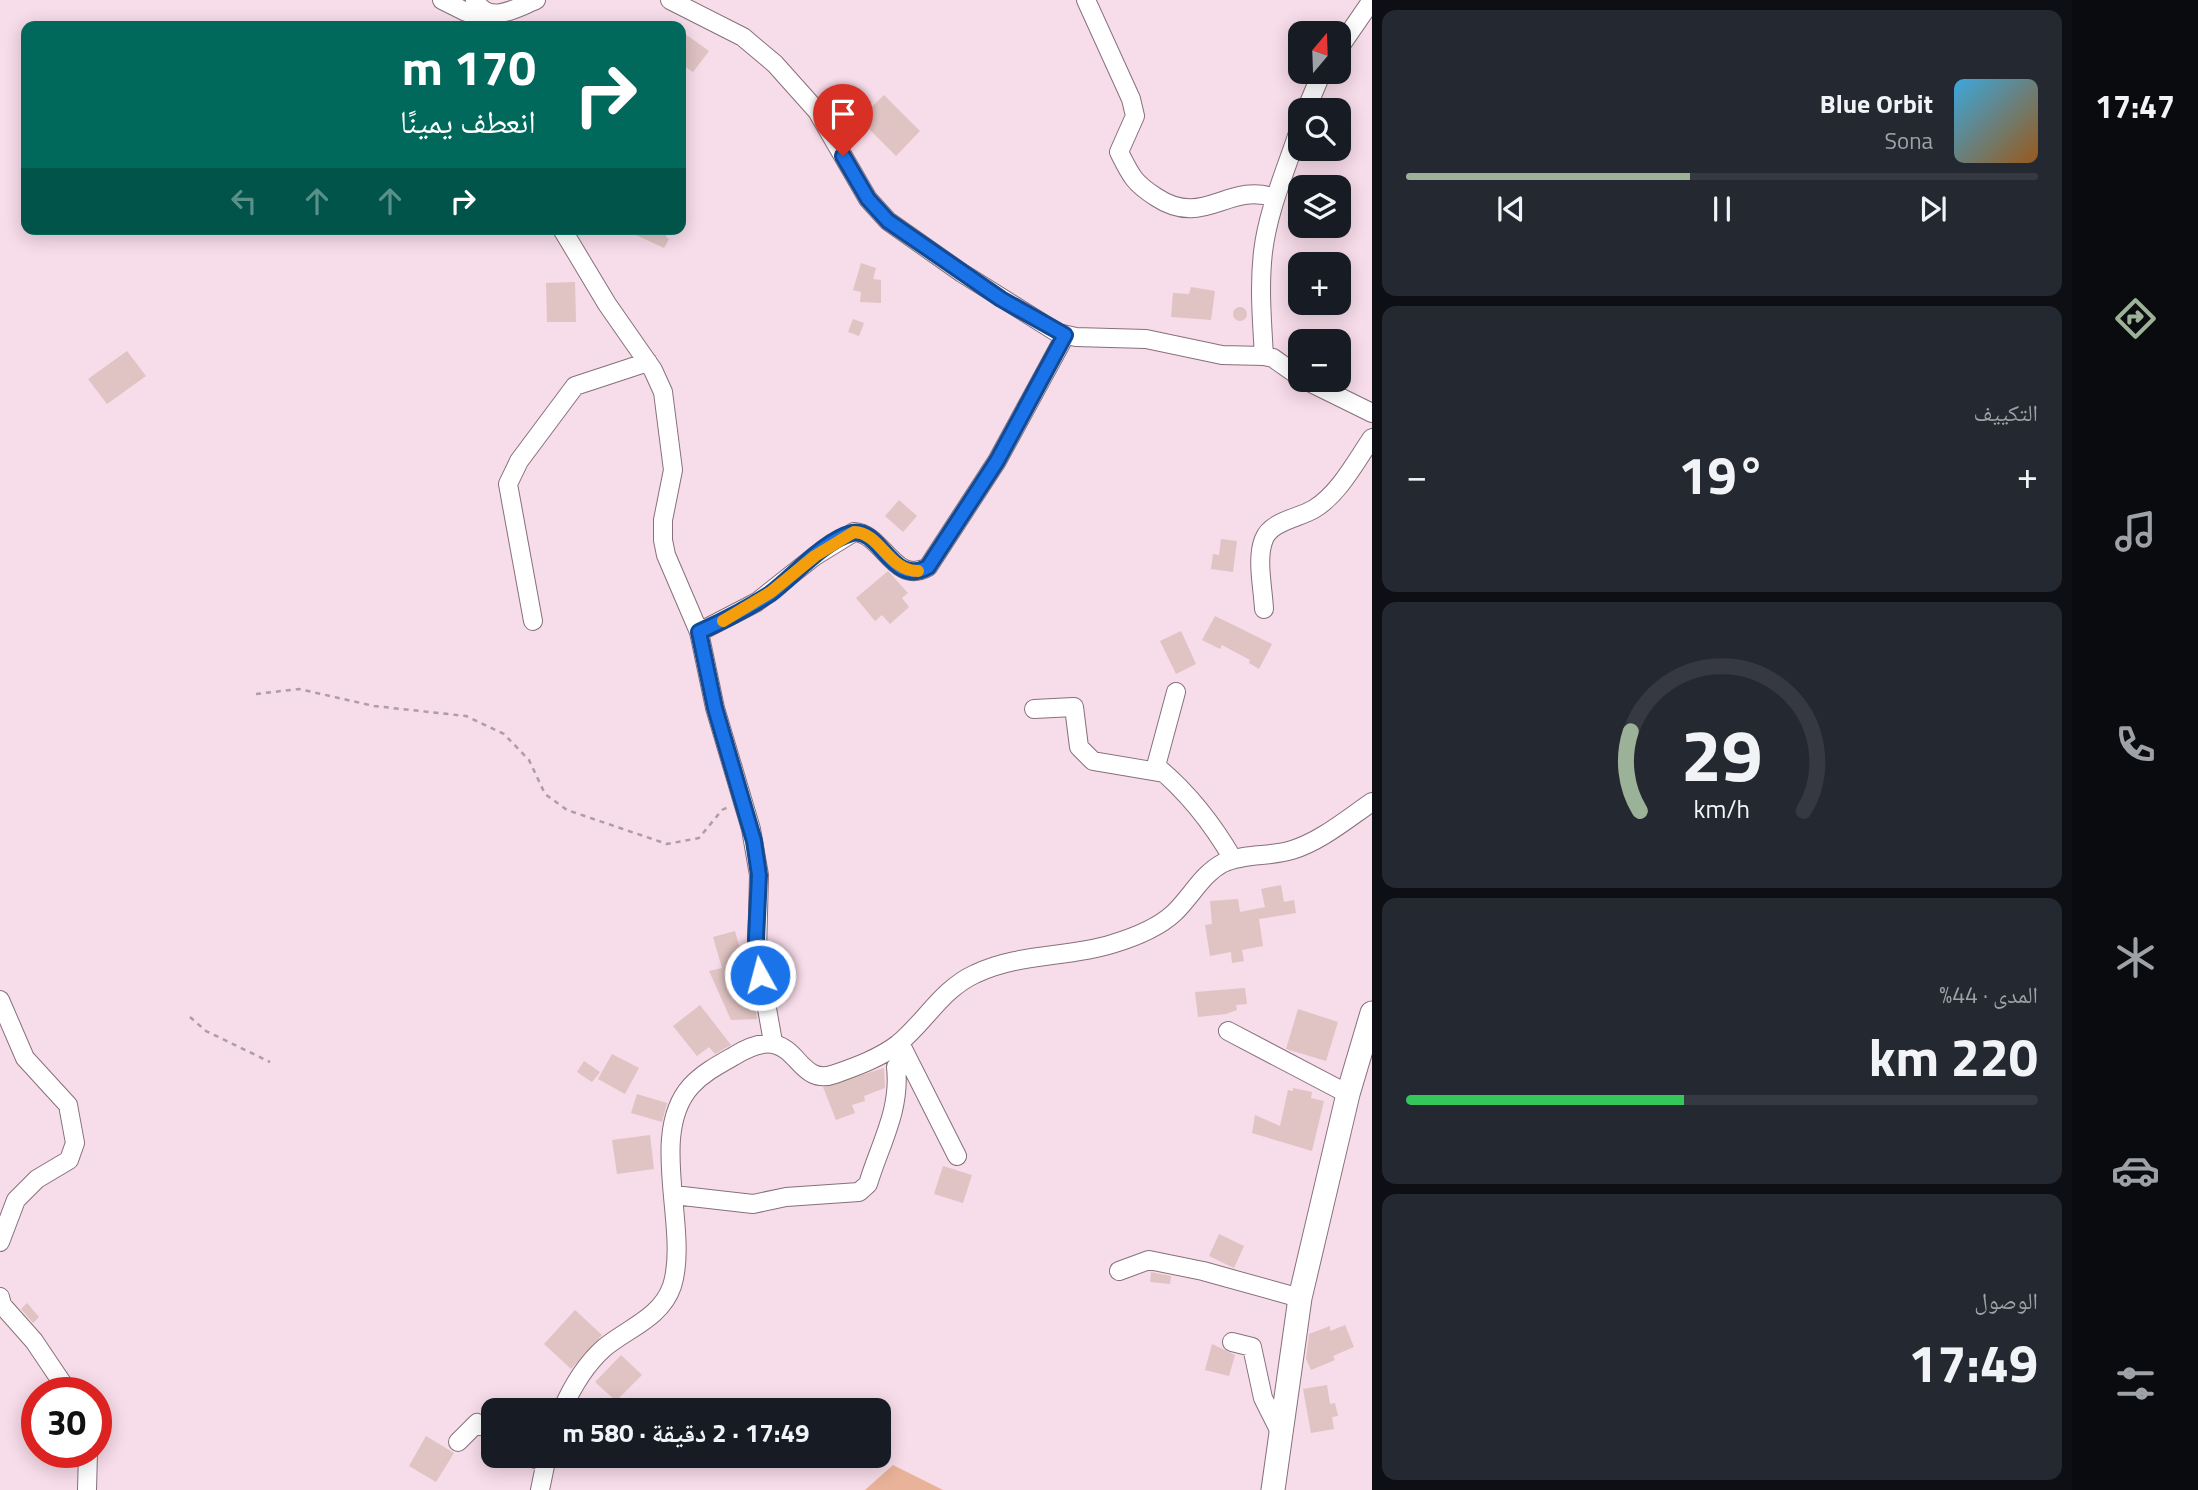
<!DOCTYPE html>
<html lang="ar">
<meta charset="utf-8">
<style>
:root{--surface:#171b24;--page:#242831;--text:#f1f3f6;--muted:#9ea1a6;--line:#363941;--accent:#9cb298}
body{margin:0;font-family:"Titillium Web","Noto Naskh Arabic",sans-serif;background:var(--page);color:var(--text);direction:rtl;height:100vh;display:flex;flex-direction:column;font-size:26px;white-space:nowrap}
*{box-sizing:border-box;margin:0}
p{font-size:23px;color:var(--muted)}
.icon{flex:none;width:38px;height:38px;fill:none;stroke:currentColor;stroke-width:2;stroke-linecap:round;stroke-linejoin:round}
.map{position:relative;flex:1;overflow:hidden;direction:ltr}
.drawer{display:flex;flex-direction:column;gap:10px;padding:10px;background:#0d0f14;width:700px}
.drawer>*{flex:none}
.guide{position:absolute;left:21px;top:21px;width:665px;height:214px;border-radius:14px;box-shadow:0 4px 18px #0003;direction:rtl;background:#00695c;color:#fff;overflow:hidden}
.needle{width:46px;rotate:19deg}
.tools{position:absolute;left:1288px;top:21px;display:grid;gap:14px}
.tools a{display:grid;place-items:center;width:63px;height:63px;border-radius:14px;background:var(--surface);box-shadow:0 4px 18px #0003;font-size:35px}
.speed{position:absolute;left:21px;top:1377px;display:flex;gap:14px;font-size:35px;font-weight:700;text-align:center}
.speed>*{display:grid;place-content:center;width:91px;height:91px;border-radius:50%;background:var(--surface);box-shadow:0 4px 18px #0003;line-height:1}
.speed .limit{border:10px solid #d22;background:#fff;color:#111}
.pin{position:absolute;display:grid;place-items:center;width:60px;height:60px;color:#fff;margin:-72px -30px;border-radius:50% 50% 50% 0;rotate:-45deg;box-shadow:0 0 7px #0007}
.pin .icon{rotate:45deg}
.me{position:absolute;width:77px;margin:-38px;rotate:353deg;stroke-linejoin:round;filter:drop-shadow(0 0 5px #0008)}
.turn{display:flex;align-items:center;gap:24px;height:147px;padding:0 35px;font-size:32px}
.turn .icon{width:91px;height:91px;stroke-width:2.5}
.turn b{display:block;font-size:49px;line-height:60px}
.lanes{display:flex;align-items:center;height:66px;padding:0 35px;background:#0003;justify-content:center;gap:35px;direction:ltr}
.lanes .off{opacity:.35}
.big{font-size:52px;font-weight:700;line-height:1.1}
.drawer .card{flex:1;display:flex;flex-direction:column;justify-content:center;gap:10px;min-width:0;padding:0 24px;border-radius:14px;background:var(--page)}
.drawer .dial{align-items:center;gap:0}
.dial svg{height:182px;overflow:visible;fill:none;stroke:var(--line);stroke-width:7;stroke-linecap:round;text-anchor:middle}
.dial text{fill:var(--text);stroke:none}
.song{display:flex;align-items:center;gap:21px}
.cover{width:84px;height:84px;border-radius:10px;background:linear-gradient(135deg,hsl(200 70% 55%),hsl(30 70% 35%))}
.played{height:7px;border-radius:4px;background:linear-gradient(90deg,var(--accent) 45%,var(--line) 45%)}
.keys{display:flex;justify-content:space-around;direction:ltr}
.heat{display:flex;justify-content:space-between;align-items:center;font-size:38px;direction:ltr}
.charge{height:10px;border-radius:5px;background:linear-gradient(90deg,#34c759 44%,var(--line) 0)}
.trip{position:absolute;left:481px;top:1398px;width:410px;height:70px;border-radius:14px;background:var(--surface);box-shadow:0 4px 18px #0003;font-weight:700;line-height:70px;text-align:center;direction:rtl}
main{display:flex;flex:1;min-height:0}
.menu{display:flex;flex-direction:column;width:126px;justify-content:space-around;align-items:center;background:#090b0e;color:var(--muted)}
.menu .icon{width:49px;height:49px}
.menu .on{color:var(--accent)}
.menu b{font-size:32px;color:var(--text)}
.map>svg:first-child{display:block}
</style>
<main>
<nav class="menu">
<b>17:47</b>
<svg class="icon on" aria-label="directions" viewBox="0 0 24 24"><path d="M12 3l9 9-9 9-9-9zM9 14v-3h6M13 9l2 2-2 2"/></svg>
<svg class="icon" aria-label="music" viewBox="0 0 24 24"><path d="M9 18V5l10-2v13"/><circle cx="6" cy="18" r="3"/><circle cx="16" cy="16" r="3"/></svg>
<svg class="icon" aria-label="phone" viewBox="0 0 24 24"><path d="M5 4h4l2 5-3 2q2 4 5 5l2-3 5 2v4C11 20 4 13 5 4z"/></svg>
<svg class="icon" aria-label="climate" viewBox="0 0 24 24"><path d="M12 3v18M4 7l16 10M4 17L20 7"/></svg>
<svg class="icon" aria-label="car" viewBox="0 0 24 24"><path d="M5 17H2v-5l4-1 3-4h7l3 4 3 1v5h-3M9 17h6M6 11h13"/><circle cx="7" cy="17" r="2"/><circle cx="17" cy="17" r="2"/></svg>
<svg class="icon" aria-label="filters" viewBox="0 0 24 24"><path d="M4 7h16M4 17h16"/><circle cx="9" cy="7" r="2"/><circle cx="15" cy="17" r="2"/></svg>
</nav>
<section class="drawer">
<div class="card">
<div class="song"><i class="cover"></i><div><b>Blue Orbit</b><p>Sona</p></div></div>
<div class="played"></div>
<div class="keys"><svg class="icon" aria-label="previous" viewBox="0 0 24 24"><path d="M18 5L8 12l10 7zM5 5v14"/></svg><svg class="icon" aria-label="pause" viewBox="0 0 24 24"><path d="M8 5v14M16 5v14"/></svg><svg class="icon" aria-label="next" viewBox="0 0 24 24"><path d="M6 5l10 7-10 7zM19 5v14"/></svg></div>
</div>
<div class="card"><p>التكييف</p>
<div class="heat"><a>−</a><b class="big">19°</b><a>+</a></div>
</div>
<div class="card dial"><svg viewBox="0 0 100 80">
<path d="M14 69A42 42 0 1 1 86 69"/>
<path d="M14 69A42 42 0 0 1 10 34" stroke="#9cb298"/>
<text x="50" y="56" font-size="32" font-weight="700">29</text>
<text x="50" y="72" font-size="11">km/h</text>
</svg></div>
<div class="card"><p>المدى · 44%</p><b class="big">220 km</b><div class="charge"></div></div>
<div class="card"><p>الوصول</p><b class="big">17:49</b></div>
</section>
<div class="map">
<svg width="1372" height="1490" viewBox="0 0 1372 1490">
<rect width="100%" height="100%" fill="#f7dce9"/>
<path fill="#e8b398" d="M893 1465 943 1490H865Z"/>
<path fill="#e0c3c3" d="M681 31 709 51 693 72 681 64Z
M884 95 920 131 896 156 859 119Z
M623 229H669L666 237 669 239 664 248Z
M861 263 876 268 873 279 881 280V303L860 302 861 292 853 290Z
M575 282 576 322H547L546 283Z
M1191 287 1215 291 1211 320 1171 317 1173 293 1189 294Z
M1233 314a7 7 0 1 1 14 0a7 7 0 1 1-14 0Z
M853 319 864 323 859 336 848 332Z
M127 351 146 376 107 404 88 379Z
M899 500 917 516 903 532 885 516Z
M1221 539 1237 541 1233 572 1211 569 1213 554 1219 555Z
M888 571 908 593 902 598 909 607 890 624 882 615 875 621 856 598Z
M1215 616 1272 644 1259 669 1249 663 1250 660 1222 645 1220 649 1202 640Z
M1181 631 1196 664 1176 674 1160 641Z
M1281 885 1284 902 1294 900 1296 913 1259 919 1263 946 1242 950 1244 961 1232 963 1231 952 1210 956 1205 925 1212 924 1210 901 1238 899 1240 912 1265 907 1261 889Z
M735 931 744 963 747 962 757 1019 731 1020 709 971 722 968 713 937Z
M1245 988 1247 1004 1236 1005 1237 1010 1226 1014 1198 1017 1195 992Z
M700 1005 731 1045 715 1054 709 1047 697 1056 673 1026Z
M1298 1009 1338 1022 1326 1061 1286 1049Z
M612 1054 639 1068 625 1094 598 1079Z
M584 1061 600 1072 592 1082 577 1072Z
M884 1068 885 1088 864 1096 865 1101 852 1105 855 1113 836 1120 823 1087Z
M1293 1088 1312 1092 1311 1098 1324 1101 1312 1151 1252 1133 1255 1115 1280 1126 1288 1090 1293 1091Z
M637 1094 667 1103 662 1122 631 1113Z
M650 1135 654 1169 617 1174 612 1140Z
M943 1166 972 1175 963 1203 934 1194Z
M1219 1234 1244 1246 1234 1268 1209 1256Z
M1151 1272 1171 1276 1170 1284 1150 1282Z
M27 1303 39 1317 33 1323 21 1309Z
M575 1310 602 1335 571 1369 544 1344Z
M1345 1325 1354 1347 1333 1356 1335 1360 1311 1370 1306 1359 1309 1334 1330 1326V1331Z
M1212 1344 1235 1355 1229 1376 1205 1370Z
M621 1355 642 1375 616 1401 595 1382Z
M1327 1385 1330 1404 1335 1403 1338 1416 1332 1417 1334 1429 1311 1433 1303 1389Z
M426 1436 454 1453 436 1482 409 1466Z"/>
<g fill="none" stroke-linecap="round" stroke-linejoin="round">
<defs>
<path id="minor" d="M442 0 466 12 489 14
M475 0C488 26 516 8 536 0
M670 0 743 37 775 64 817 111 868 199 888 221 962 273 1058 333 1076 337 1146 339 1222 355 1264 356 1273 358 1300 377
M1086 0 1131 99 1135 116 1119 152C1131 176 1134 183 1156 197 1204 229 1228 181 1275 198
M1339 48 1372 0
M1306 110 1322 72
M562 229 607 304 653 370 663 392 673 470 663 520V540L666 555 699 632 715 708 751 829 759 875 757 953 773 1042
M1264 356C1262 321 1259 287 1263 252 1268 209 1287 168 1300 127
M1305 380 1372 413
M1264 609C1263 588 1256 558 1264 539 1271 521 1299 518 1314 509 1339 494 1356 461 1372 438
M533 621 508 484 519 461 575 386 648 362
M699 632 757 602 815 556 854 532C883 533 894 586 928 567L997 461 1065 336
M1176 692 1156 766C1189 793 1212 823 1233 859
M1034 709 1074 707 1079 747 1093 761 1164 773
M0 1000 25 1058 68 1105 75 1143 69 1160 37 1179 16 1200 0 1242
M1228 1031 1348 1094
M903 1049 957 1156
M674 1195 753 1204 786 1197 859 1192 868 1184C880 1144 901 1110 896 1067L907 1057
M1119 1271 1149 1260 1203 1271 1300 1298
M0 1297 2 1305 34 1341 69 1393
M1232 1342 1252 1347 1263 1398 1281 1434
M562 1410C572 1387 585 1365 604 1348 628 1328 661 1318 672 1286 690 1229 647 1135 691 1086 703 1073 718 1065 734 1056 800 1015 791 1090 835 1074 855 1067 880 1058 898 1044 925 1022 942 989 975 974 1018 953 1067 958 1112 944 1132 938 1158 928 1174 913 1191 897 1202 874 1223 863 1244 853 1270 857 1292 850 1321 841 1347 819 1372 802
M458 1442 477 1423 494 1432
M528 1456 546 1463
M87 1490 88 1452
M540 1490 547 1456"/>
<path id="major" d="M1273 1490 1300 1298 1348 1094 1372 1013"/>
</defs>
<use href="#minor" stroke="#87707b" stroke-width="20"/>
<use href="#major" stroke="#87707b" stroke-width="25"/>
<path stroke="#b09ca6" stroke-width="2.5" stroke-dasharray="5 5" stroke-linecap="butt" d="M256 694 299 689 374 706 466 716 504 734 529 760 545 794 567 810 667 844 699 838 722 810 730 806
M190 1017 206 1031 270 1062"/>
<use href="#minor" stroke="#fff" stroke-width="18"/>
<use href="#major" stroke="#fff" stroke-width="23"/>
</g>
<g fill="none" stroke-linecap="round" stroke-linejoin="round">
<defs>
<path id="route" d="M760 975 756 939 759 875 754 841 715 708 699 632C723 621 747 609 770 594 793 577 824 540 852 533 881 526 891 588 928 567L997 461 1065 335 1001 299 888 221 868 199 843 156"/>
</defs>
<use href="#route" stroke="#114b97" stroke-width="18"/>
<use href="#route" stroke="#1a73e8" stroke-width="12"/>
<path stroke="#f59e0b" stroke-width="12" d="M723 621 771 592 815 556 854 532C881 533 888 571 918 571"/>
</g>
</svg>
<div class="tools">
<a><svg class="needle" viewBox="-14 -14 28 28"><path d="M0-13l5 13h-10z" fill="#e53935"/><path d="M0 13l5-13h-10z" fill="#9ea1a6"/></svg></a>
<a><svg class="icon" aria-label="search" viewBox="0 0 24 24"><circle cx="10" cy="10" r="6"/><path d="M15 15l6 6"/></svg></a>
<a><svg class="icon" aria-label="layers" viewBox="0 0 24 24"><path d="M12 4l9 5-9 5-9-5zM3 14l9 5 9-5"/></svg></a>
<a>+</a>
<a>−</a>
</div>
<div class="speed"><div class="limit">30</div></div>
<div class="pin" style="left:843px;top:156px;background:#d93025"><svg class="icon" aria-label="arrive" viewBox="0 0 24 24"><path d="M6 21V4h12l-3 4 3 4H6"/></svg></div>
<svg class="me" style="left:760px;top:975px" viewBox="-20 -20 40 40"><circle r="17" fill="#1a73e8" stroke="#fff" stroke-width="3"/><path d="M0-11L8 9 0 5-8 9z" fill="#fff"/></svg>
<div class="trip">17:49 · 2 دقيقة · 580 m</div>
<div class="guide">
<div class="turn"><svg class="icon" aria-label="right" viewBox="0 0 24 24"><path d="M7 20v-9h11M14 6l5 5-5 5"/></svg><div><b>170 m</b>انعطف يمينًا</div></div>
<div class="lanes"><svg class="icon off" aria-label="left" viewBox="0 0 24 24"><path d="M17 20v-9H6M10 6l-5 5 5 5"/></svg><svg class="icon off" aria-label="ahead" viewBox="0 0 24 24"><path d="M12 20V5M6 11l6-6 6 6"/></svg><svg class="icon off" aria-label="ahead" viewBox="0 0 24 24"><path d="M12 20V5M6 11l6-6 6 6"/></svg><svg class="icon" aria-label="right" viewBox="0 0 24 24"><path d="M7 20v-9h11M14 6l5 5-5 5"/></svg></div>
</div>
</div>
</main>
